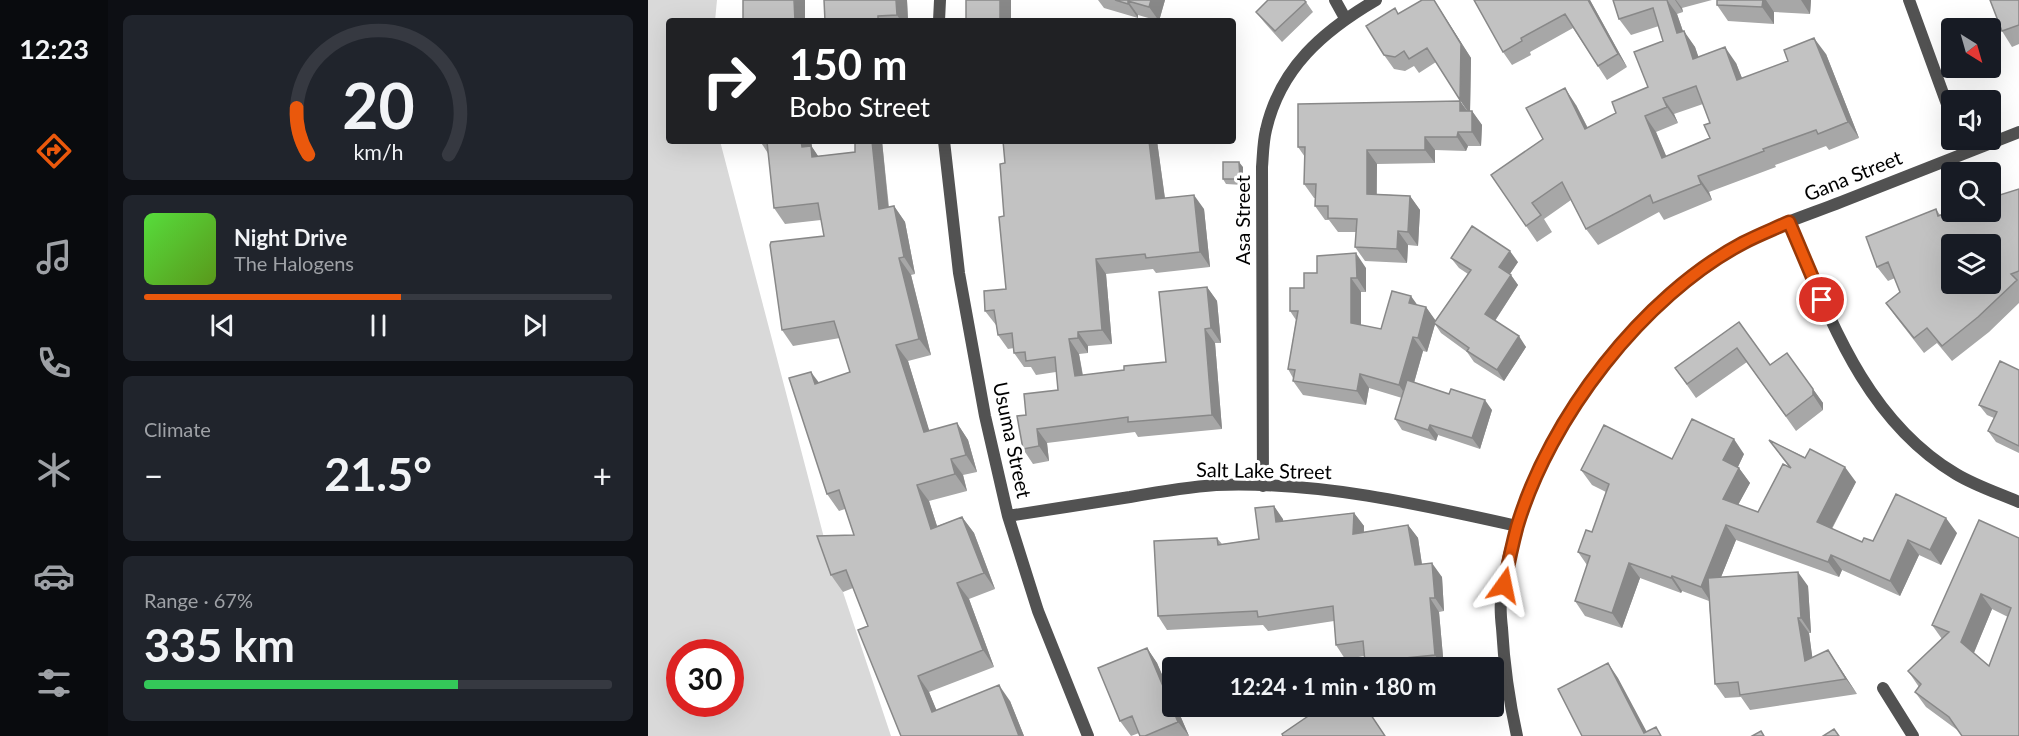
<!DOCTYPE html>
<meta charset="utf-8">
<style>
:root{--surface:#171b24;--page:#20242c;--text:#f1f3f6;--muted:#9ea1a6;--line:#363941;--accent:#ea580c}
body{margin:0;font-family:Lato,sans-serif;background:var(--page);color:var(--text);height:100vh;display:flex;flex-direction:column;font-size:22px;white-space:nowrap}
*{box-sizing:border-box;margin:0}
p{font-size:20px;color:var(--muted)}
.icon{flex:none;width:33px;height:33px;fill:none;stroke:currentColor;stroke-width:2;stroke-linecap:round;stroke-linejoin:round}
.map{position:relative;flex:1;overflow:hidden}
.drawer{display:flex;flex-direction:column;gap:15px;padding:15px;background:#0d0f14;width:540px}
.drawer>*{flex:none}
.hud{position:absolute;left:18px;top:18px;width:570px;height:126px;border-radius:6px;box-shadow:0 6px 24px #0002;background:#202124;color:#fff;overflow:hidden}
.needle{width:39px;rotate:143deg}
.fabs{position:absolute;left:1293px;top:18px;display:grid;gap:12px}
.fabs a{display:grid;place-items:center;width:60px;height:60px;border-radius:6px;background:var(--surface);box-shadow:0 6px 24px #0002;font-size:30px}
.speed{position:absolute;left:18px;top:639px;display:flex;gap:12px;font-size:30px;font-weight:700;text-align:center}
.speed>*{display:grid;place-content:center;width:78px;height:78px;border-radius:50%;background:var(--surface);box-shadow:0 6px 24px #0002;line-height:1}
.speed .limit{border:9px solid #d22;background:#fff;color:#111}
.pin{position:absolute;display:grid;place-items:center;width:51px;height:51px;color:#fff;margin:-26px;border:3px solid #fff;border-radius:50%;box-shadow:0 2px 6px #0007}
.me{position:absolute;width:66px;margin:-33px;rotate:12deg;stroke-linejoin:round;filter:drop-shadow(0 0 4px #0008)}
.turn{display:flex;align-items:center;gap:21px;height:126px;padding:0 24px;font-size:27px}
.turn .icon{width:78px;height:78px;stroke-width:2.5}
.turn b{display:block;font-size:42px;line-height:51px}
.big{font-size:45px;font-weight:700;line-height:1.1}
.drawer .widget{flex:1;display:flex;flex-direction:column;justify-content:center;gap:9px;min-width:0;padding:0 21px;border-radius:9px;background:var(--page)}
.drawer .dial{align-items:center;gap:0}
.dial svg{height:156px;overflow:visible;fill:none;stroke:var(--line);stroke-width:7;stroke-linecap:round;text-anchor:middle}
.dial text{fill:var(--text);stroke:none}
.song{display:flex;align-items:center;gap:18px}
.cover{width:72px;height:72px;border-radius:9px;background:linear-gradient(135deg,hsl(110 70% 55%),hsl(90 70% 35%))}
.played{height:6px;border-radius:3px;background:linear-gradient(90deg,var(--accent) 55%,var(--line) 55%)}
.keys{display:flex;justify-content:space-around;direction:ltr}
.heat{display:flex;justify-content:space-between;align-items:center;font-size:33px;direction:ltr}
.charge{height:9px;border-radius:4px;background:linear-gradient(90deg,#34c759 67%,var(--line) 0)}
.trip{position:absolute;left:514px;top:657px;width:342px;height:60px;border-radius:6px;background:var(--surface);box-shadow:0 6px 24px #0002;font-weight:700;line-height:60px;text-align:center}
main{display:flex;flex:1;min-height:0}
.dock{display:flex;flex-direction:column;width:108px;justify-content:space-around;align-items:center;background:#090b0e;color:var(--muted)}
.dock .icon{width:42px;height:42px}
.dock .selected{color:var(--accent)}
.dock b{font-size:27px;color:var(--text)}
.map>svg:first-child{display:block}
</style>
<main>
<nav class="dock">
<b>12:23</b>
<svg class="icon selected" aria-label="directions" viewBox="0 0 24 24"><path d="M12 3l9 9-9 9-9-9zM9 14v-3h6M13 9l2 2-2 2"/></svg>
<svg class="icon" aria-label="music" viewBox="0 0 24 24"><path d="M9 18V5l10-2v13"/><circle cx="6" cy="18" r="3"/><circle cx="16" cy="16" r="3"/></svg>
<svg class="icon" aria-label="phone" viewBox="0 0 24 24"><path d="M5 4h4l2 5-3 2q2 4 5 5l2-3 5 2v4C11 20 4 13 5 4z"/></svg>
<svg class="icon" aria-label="climate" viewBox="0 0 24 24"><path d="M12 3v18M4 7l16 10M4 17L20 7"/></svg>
<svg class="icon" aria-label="car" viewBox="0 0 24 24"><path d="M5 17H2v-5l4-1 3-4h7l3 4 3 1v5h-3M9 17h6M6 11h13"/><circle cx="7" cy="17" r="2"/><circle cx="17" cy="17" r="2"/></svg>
<svg class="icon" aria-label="filters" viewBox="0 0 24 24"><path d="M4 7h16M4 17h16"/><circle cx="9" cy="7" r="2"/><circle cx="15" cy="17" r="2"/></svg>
</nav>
<section class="drawer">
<div class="widget dial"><svg viewBox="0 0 100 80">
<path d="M14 69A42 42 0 1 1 86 69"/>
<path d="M14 69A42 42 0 0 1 8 45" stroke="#ea580c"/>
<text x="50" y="56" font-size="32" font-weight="700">20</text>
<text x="50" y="72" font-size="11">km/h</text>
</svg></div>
<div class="widget">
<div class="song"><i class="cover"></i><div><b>Night Drive</b><p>The Halogens</p></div></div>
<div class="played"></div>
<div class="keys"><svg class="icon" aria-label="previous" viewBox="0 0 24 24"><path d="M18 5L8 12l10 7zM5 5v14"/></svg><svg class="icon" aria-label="pause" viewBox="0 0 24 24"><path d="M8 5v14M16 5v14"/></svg><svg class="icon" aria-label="next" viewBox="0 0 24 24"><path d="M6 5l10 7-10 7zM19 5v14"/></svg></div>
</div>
<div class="widget"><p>Climate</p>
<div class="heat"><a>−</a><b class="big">21.5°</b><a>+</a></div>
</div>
<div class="widget"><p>Range · 67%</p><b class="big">335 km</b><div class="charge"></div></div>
</section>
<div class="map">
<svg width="1371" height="736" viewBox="0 0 1371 736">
<rect width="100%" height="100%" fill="#fff"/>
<path fill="#d9d9d9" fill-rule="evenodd" d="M0 0H69L67 21H21V141H72L180 553 195 592 243 736H0ZM32 652H82V704H32Z"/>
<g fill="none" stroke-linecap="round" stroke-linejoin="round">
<path stroke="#525252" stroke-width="12" d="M687 0 697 18
M1261 0 1304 118
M291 21 292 0
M1311 140 1316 153
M296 141 311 273 337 416 360 516 390 611 440 736
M1141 222C1181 316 1216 419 1308 474 1328 486 1350 493 1371 502
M615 486 614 167C615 155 615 142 618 130 632 68 675 31 728 0
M360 516C401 510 441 503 482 497 510 492 539 487 568 485 669 481 771 504 869 526
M1235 688 1265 736
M869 736C861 700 856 665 854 628 853 619 852 610 853 601 868 461 972 314 1093 244 1124 226 1160 215 1193 202 1253 178 1312 155 1371 132"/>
</g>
<path fill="#a7a7a7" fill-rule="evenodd" d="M176 0H259L260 21H177Z
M450 0H517L511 21 490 15V18L456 8Z
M786 0 823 58 822 111H824L834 125 833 146H820L818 151 787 150V163L729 164V194L762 196 772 210 770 246 760 245 759 263 717 261 707 247 708 232H690L681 220H677L667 206 668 198H666L656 184 657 157 650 147 812 101 819 111 788 62 771 73 766 66 757 71 746 69 736 55 751 14Z
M826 0H942L979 67 959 80 925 28 882 52 883 55 864 65 855 52Z
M965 0H1064L1034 8 1035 12 1029 14 1035 31 1047 47 1050 57 1088 63 1094 78 1178 54 1211 138 1181 150 1178 146 1127 165 1128 167 1061 192 1064 200 1016 220 1011 212 950 245 938 229 923 200 896 219 904 232 889 242 843 175 895 139 928 105 940 128 968 113 1000 87 1015 41 1011 26 983 35 971 19ZM1055 104 1062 123V138L1018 157 1008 132 1030 123 1026 114Z
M1069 0H1163L1162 14 1126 12V24L1080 21 1069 5Z
M1371 0V44L1364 47 1354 31Z
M658 2 665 12 634 42 616 22 608 12Z
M112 141H163L164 147 170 156 207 152V141H234L241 207 246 206 257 222 267 274 263 275 283 355 260 361 281 431 309 423 320 440 329 472 315 475 319 491 281 501 289 526 314 517 326 533 347 589 321 599 346 667 281 692 288 710 362 701 376 736H253L220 626 205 588 195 592 183 575 206 535 197 509 191 511 179 494 171 383 202 372 192 338 145 346 134 330 176 236 173 220 137 224 126 208 121 155Z
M509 141 517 198 556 209 562 267 508 273 505 269 458 274 464 344 440 346V353L431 354 435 375 476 370 518 362 559 287 569 301 573 343H567L574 429 490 437 487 432 399 443 401 461 385 464 375 449 378 415 410 390 408 372 388 375 383 367H376L366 353V348L360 349 350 335 348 325 337 311 358 289 356 216Z
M595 167V185L578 184 575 179Z
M1371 189V303L1341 332 1304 361 1289 343 1276 353 1248 317 1238 303 1252 292 1247 278 1240 281 1229 267 1288 209 1292 215Z
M803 258 870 262 862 274 870 285 847 321 878 347 856 381 826 362 819 352 793 333 787 324 779 352 775 351 766 383 844 410 832 449 790 435 788 441 754 430 747 419 754 398 721 388 718 405 655 395 645 381V378L640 369 648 320 642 311 656 288 718 268V292H713V325L733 329 769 305 778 307 787 321 820 274 811 268Z
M1091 322 1122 365 1139 353 1175 403V410L1148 431 1099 362 1048 398 1027 368Z
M1371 370V453L1348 442 1340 431 1346 418 1339 415 1331 405Z
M1121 440 1208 482 1184 529 1214 542 1309 533 1293 565 1271 555 1252 596 1194 570 1191 577 1088 540 1073 577 1160 586 1163 633H1161L1164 657 1190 665 1209 694 1102 710 1093 697 1077 698 1067 684 1061 601 1034 591 1033 593 992 578 974 628 937 616 927 601 939 565 930 552 944 532 958 492 944 485 933 470 1024 459 1096 454 1090 467 1102 483 1090 505 1110 512 1141 467Z
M626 506 635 521 706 513 716 526V532L760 525 770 538 774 564 794 577 796 611 791 612 796 668H721L717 662V656L697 659 688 645 686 621 620 631 615 625 519 630 510 616 569 538 574 544 611 539Z
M1371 538V736L1312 732 1278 707 1267 692 1271 687 1260 671 1294 639 1284 625ZM1344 609 1360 617 1341 666 1326 653Z
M499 648 509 663 525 700V706H528L541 736H492L491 733 483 736 472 721Z"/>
<path fill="#888" d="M146 0H157V21H147Z
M248 0H259L260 21H253L249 15Z
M352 0H363V21H352Z
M503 0H517L511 21 501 7Z
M786 0 823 58 822 114 812 100Z
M940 0H942L979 67 970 54Z
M1019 0 1029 14 1041 49 1029 33Z
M1027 0H1028L1034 8 1035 12Z
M1115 0H1118L1126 12V24L1114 7Z
M1153 0H1163L1162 14Z
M480 1 490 15V18L480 4Z
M1036 31 1047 47 1057 75 1045 59Z
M1166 38 1178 54 1211 138 1200 122Z
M1077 47 1088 63 1101 96 1089 80Z
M917 88 928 105 948 145 937 129Z
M1015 98 1026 114 1030 123 1019 107Z
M812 101 822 115 812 111Z
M824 111 834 125 833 146 824 132Z
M997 116 1008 132 1026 174 1014 158Z
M810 132 820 146 818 151 809 137Z
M777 137 787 150V163L777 150Z
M153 141H163L164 147 174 162 175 173 154 147Z
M224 141H234L242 225 231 209Z
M501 141H509L519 214 508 199Z
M719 150 729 164 728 208 719 194Z
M591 162 595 167V185L592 179Z
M1050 176 1061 192 1064 200 1053 184Z
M546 195 556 209 562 267 552 252Z
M762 196 772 210 770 246 760 232Z
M246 206 257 222 267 274 256 257Z
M750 231 760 245 759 263 749 249Z
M862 251 870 262 859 278 851 267Z
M708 253 718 268V292L709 278Z
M251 258 263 275 283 355 271 339Z
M448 259 458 274 464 344 454 330Z
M863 275 870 285 844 325 837 314Z
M703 278 713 292V337L703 323Z
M559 287 569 301 573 343 563 328Z
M763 296 773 310 761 303Z
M778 307 788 321 779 352 770 338Z
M557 329 567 343 574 429 564 415Z
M430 332 440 346V353L430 338Z
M871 336 878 347 856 381 849 370Z
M765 337 775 351 761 400 751 385Z
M421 339 431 354 437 390 427 376Z
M248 345 260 361 287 449 276 432Z
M163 372 175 388 167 384Z
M712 374 721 388 718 405 709 391Z
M1165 389 1175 403V410L1165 395Z
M837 400 844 410 832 449 824 438Z
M309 423 320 440 329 472 318 455Z
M782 425 790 435 788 441 780 430Z
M389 429 399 443 401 461 391 446Z
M1086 439 1096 454 1086 475 1075 460Z
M303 459 315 475 319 491 307 474Z
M1197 467 1208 482 1179 537 1169 522Z
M1091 468 1102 483 1085 514 1075 499Z
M269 485 281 501 295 545 283 529Z
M626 506 635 519 637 536 628 522Z
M706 513 716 526 715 547 705 534Z
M314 517 326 533 347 589 336 573Z
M1298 518 1309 533 1293 565 1282 550Z
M760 525 770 538 776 579 767 565Z
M1078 525 1088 540 1063 602 1053 587Z
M1260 540 1271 555 1252 596 1242 581Z
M1183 555 1194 570 1191 577 1180 562Z
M784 563 794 577 796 611 787 598Z
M981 563 992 578 974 628 964 613Z
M1150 572 1160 586 1163 633 1153 618Z
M1024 576 1034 591 1033 593 1023 578Z
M309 583 321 599 346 667 335 650Z
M1333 594 1344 609 1324 657 1313 642Z
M782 598 791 612 796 668 787 655Z
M1150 618 1161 633 1167 676 1157 661Z
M499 648 509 663 525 700V706H528L541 736 530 722Z
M1180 650 1190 665 1209 694 1198 679Z
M960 663 970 678 1001 736 996 733Z
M270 676 281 692 296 728 284 712Z
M351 685 362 701 376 736H371Z"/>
<path fill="#c2c2c2" stroke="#888" stroke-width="1.5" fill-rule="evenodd" d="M95 0H146L147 21H95Z
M176 0H248L249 15 230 16V21H177Z
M318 0H352V21H318Z
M467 0H503L501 7 480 1V4Z
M620 0H656L658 2 627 31 608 12Z
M774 0H786L813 44 812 100 779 48 761 59 756 51 747 57 736 55 718 26 747 8 750 14Z
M826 0H940L970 54 950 66 917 14 873 38 874 41 855 52Z
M965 0H1019L1029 33 1036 31 1045 59 1077 47 1089 80 1140 61 1136 50 1166 38 1200 122 1170 134 1168 130 1115 149 1116 151 1050 176 1053 184 1005 203 1002 195 938 229 914 182 884 203 893 215 878 226 843 175 895 139 878 108 917 88 937 129 968 113 964 102 1000 87 986 52 1015 41 1005 8 971 19ZM1048 86 1062 123 1056 125 1062 138 1014 158 997 116 1019 107 1015 98Z
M1069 0H1115L1114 7 1069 5Z
M1342 0H1371V25L1354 31Z
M812 101V111H824V132H810L809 137H777V150H719V194L762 196 760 232 750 231 749 249 707 247 709 219 680 218V206H667L668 184H656L657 147H650V104Z
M112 141H153L154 147 163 146 164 157 207 152V141H224L231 209 246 206 256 257 251 258 271 339 248 345 276 432 309 423 318 455 303 459 307 474 269 485 283 529 314 517 336 573 309 583 335 650 270 676 284 712 351 685 371 736H253L210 630 220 626 198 570 183 575 169 536 206 535 191 490 179 494 141 378 163 372 167 384 202 372 186 321 134 330 122 245 123 242 176 236 170 203 126 208 119 142H112Z
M355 141H501L508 199 546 195 552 252 498 258 497 254 448 259 454 330 430 332V338L421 339 427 376 476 370V366L518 362 511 292 559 287 563 328 557 329 564 415 480 422V417L389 429 391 446 375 449 369 416 378 415 376 394 410 390 407 357 378 361 377 352 366 353 364 333 350 335 346 310 337 311 336 291 358 289 351 217 356 216 352 164 357 163Z
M575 162H591L592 179H575Z
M1371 189V271L1363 274 1369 280 1330 317 1294 346 1279 328 1266 338 1238 303 1252 292 1240 262 1229 267 1218 237 1288 209 1290 216 1304 211 1342 212V198ZM1304 244H1342V284H1304Z
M824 226 862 251 851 267 863 275 837 314 871 336 849 370 819 351 821 348 786 323 823 270 803 258Z
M708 253 709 278H703V323L733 329 744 291 763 296 761 303 778 307 770 338 765 337 751 385 712 374 709 391 645 381 647 370 640 369 650 311H642V288H656V273H669V256Z
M1091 322 1122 365 1139 353 1165 389V395L1138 416 1089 348 1039 384 1027 368Z
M1352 361 1371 370V446L1340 431 1349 412 1331 405Z
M759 380 801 394 803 389 837 400 824 438 782 425 780 430 747 419Z
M1044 419 1086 439 1075 460 1091 468 1075 499 1110 512 1135 464 1143 468 1121 440 1157 458 1162 449 1197 467 1169 522 1214 542 1216 538 1225 541 1248 494 1298 518 1282 550 1260 540 1242 581 1183 555 1180 562 1078 525 1053 587 1024 576 1023 578 981 563 964 613 927 601 942 556 930 552 938 530 944 532 961 484 933 470 956 425 1024 459Z
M626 506 628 522 706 513 705 534 760 525 767 565 784 563 787 598H782L787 655 717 662 715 641 688 645 685 606 610 617 609 611 510 616 506 541 569 538 570 545 611 539 607 508Z
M1331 520 1371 538V736H1314L1301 717 1267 692 1273 684 1260 671 1301 632 1284 625ZM1333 594 1363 608 1341 666 1313 642Z
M1150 572 1153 618H1150L1157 661 1180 650 1198 679 1092 695 1090 682 1067 684 1060 578Z
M499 648 530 722 497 736H492L484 716 472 721 450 668Z
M960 663 996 733 1008 727 1013 736H934L910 689Z
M675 706H717L737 736H635L634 734Z
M1186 729 1191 736H1175Z
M1113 731 1116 736H1104Z"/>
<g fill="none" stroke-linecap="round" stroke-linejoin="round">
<defs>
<path id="route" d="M856 585C860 565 864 546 869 527 901 418 995 296 1095 243 1110 235 1126 229 1141 222L1174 300"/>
</defs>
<use href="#route" stroke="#983908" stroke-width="15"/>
<use href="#route" stroke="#ea580c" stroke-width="10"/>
</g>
<g text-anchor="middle" stroke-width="6" stroke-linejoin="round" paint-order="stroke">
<g font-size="20" fill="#000" stroke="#fff">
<text transform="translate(1205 176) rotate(-22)" y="7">Gana Street</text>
<text transform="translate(595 220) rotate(-90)" y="7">Asa Street</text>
<text transform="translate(364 440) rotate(78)" y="7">Usuma Street</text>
<text transform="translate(616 471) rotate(1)" y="7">Salt Lake Street</text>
</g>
</g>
</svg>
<div class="fabs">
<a><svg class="needle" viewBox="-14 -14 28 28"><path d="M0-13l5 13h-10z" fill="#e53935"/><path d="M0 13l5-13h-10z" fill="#9ea1a6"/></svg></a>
<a><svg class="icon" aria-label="sound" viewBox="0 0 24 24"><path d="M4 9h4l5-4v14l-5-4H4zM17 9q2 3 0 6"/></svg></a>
<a><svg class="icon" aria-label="search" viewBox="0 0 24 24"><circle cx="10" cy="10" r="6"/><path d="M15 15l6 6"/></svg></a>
<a><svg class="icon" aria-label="layers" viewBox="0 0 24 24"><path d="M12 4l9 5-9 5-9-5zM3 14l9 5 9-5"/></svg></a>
</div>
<div class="speed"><div class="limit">30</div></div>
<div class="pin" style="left:1174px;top:300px;background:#d93025"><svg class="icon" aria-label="arrive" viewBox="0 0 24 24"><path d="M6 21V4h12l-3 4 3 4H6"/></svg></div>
<svg class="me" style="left:856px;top:585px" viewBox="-20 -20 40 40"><path d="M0-17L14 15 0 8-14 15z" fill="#ea580c" stroke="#fff" stroke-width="4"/></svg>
<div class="trip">12:24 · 1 min · 180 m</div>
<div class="hud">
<div class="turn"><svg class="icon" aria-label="right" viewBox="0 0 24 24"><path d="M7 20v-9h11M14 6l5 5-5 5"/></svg><div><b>150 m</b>Bobo Street</div></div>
</div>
</div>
</main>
